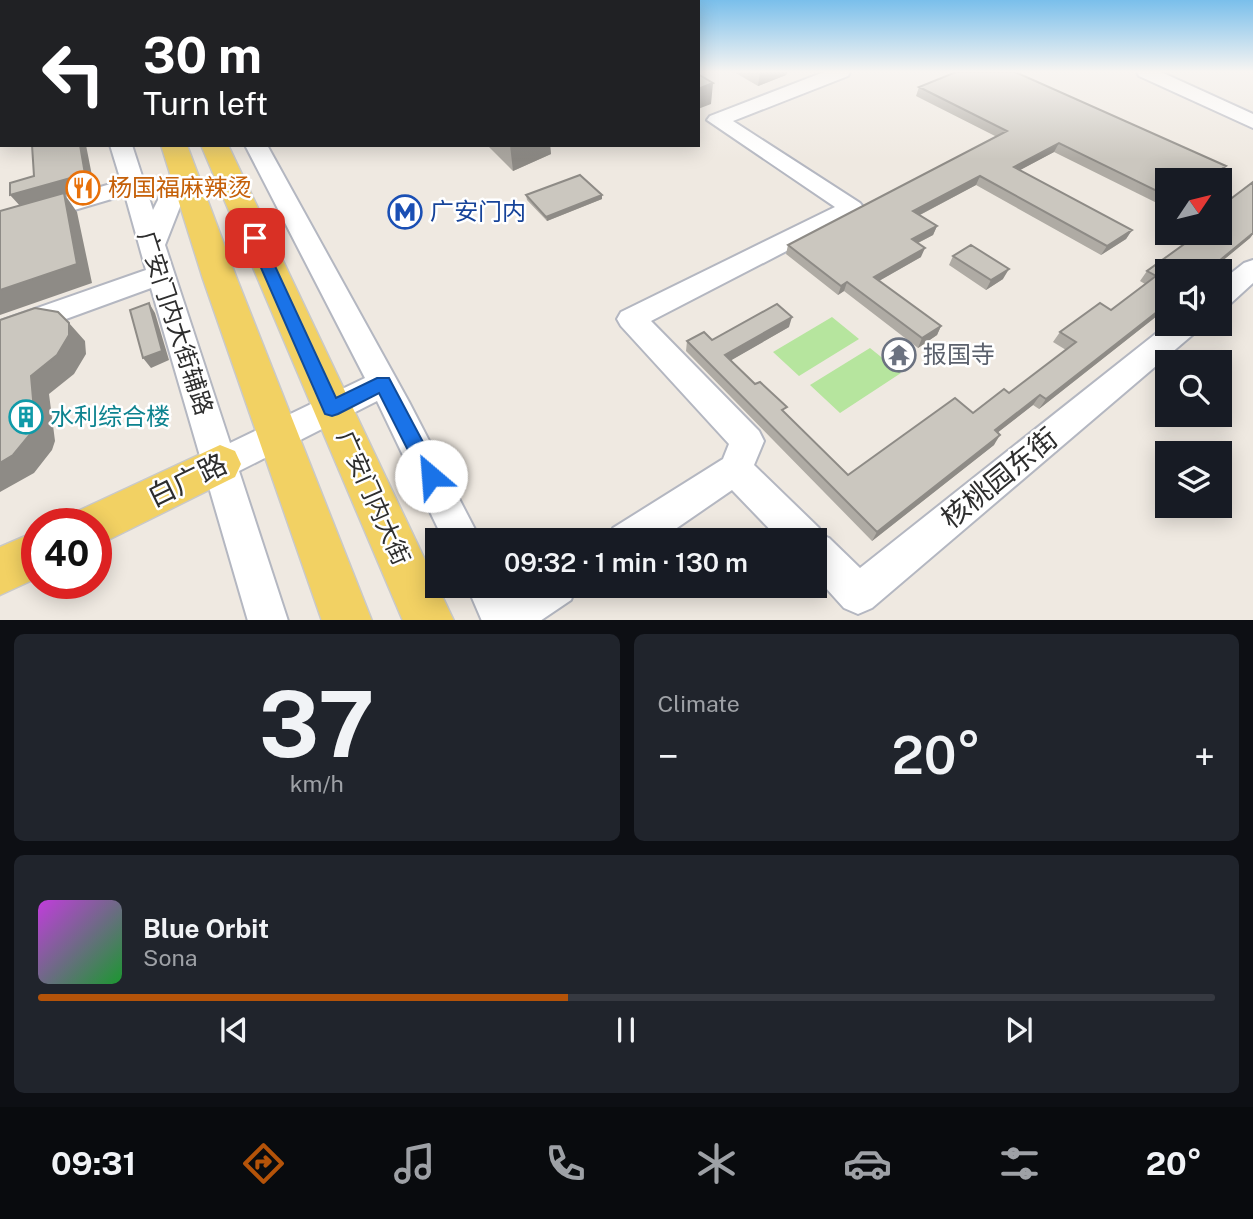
<!DOCTYPE html>
<meta charset="utf-8">
<style>
:root{--surface:#171b24;--page:#20242c;--text:#f1f3f6;--muted:#9ea1a6;--line:#363941;--accent:#b45309}
body{margin:0;font-family:"Public Sans","Noto Sans SC",sans-serif;background:var(--page);color:var(--text);height:100vh;display:flex;flex-direction:column;font-size:26px;white-space:nowrap}
*{box-sizing:border-box;margin:0}
p{font-size:23px;color:var(--muted)}
.icon{flex:none;width:38px;height:38px;fill:none;stroke:currentColor;stroke-width:2;stroke-linecap:round;stroke-linejoin:round}
.map{position:relative;height:620px;overflow:hidden}
.drawer{display:flex;flex-direction:column;gap:14px;padding:14px;background:#0d0f14;flex:1}
.drawer>*{flex:none}
.guide{position:absolute;left:0px;top:0px;width:700px;height:147px;box-shadow:0 4px 18px #0003;background:#202124;color:#fff;overflow:hidden}
.needle{width:46px;rotate:55deg}
.controls{position:absolute;left:1155px;top:168px;display:grid;gap:14px}
.controls a{display:grid;place-items:center;width:77px;height:77px;border-radius:0px;background:var(--surface);box-shadow:0 4px 18px #0003;font-size:35px}
.speed{position:absolute;left:21px;top:508px;display:flex;gap:14px;font-size:35px;font-weight:700;text-align:center}
.speed>*{display:grid;place-content:center;width:91px;height:91px;border-radius:50%;background:var(--surface);box-shadow:0 4px 18px #0003;line-height:1}
.speed .limit{border:10px solid #d22;background:#fff;color:#111}
.pin{position:absolute;display:grid;place-items:center;width:60px;height:60px;color:#fff;margin:-30px;border-radius:14px;box-shadow:0 4px 10px #0006}
.me{position:absolute;width:77px;margin:-38px;rotate:333deg;stroke-linejoin:round;filter:drop-shadow(0 0 5px #0008)}
.turn{display:flex;align-items:center;gap:24px;height:147px;padding:0 28px;font-size:32px}
.turn .icon{width:91px;height:91px;stroke-width:2.5}
.turn b{display:block;font-size:49px;line-height:60px}
.big{font-size:52px;font-weight:600;line-height:1.1}
.drawer .widget{flex:1;display:flex;flex-direction:column;justify-content:center;gap:10px;min-width:0;padding:0 24px;border-radius:10px;background:var(--page)}
.drawer .dial{align-items:center;gap:0}
.dial b{font-size:91px;line-height:1}
.song{display:flex;align-items:center;gap:21px}
.cover{width:84px;height:84px;border-radius:10px;background:linear-gradient(135deg,hsl(290 70% 55%),hsl(130 70% 35%))}
.played{height:7px;border-radius:4px;background:linear-gradient(90deg,var(--accent) 45%,var(--line) 45%)}
.keys{display:flex;justify-content:space-around;direction:ltr}
.heat{display:flex;justify-content:space-between;align-items:center;font-size:38px;direction:ltr}
.drawer .tiles{flex:1;display:grid;gap:14px;grid-template-columns:1fr 1fr}
.widget:last-child{grid-column:span 2}
.trip{position:absolute;left:425px;top:528px;width:402px;height:70px;border-radius:0px;background:var(--surface);box-shadow:0 4px 18px #0003;font-weight:600;line-height:70px;text-align:center}
.tabs{display:flex;height:112px;justify-content:space-around;align-items:center;background:#090b0e;color:var(--muted)}
.tabs .icon{width:49px;height:49px}
.tabs .selected{color:var(--accent)}
.tabs b{font-size:32px;color:var(--text)}
.map>svg:first-child{display:block}
</style>
<div class="map">
<svg width="1253" height="621" viewBox="0 0 1253 621">
<rect width="100%" height="100%" fill="#efe9e1"/>
<path fill="#b6e59e" d="M832 317 859 339 799 376 773 352Z
M870 348 901 373 840 413 810 385Z"/>
<g fill="none" stroke-linecap="round" stroke-linejoin="round">
<defs>
<path id="minor" d="M824 72H850L848 76 733 121 860 203 864 208 860 213 651 321 759 431 764 441 754 465 819 528 822 535 829 538 860 568 1168 324H1201L1197 331 872 608 858 614 844 608 816 577V541H781L732 490 658 541H608L613 528 723 459 729 444 621 326 617 319 621 312 835 207 707 120 710 116Z
M1137 72H1161L1253 114V128L1139 76Z
M110 145H132L153 210 175 166H191L194 171 165 245 230 443 365 378 245 145H267L409 402 481 541H444L377 401 239 471 288 621H248L151 288 0 343V321L146 270 125 195 0 232V216L121 181Z
M1253 260V283L1230 304 1220 307V282L1244 263Z
M467 586H507L510 593 521 586H576L571 600 540 621H482Z"/>
<path id="major" d="M161 145H187L237 279 372 621H322L203 279Z
M201 145H228L454 621H403Z
M220 445 235 451 241 464 235 477 96 546V523H74L80 510Z
M37 531V578L0 595V547Z"/>
</defs>
<use href="#minor" stroke="#b4b7c1" stroke-width="4"/>
<use href="#major" stroke="#c9c9c9" stroke-width="3"/>
<use href="#minor" fill="#fff" fill-rule="evenodd"/>
<use href="#major" fill="#f2d163" fill-rule="evenodd"/>
</g>
<path fill="#afaba4" d="M734 72H787L786 75 758 86Z
M919 87 1220 175 1212 180H1167V208L1054 152 1020 170 1132 230 1126 239 1101 255 976 185 920 215 937 226 933 235 918 243 921 257 879 281 941 326 937 335 918 348 844 291 838 295 786 254 788 245 997 137 916 96Z
M487 145H550L551 154 513 171Z
M1253 182V234L1250 238 1221 262 1213 271H1167V308L1039 409 1033 405 997 433 994 445 872 541 686 351 687 341 712 340 789 327 731 360 848 475 973 413 1009 393 1066 350 1053 342 1060 332 1111 310 1145 284 1140 281 1147 271 1182 245 1177 242 1184 233Z
M526 195H602V199L547 221 527 200Z
M953 256 1003 279 986 290 949 265Z"/>
<path fill="#8e8b86" d="M760 72H787L786 75 758 86Z
M713 83 711 104 698 109V89Z
M0 110H2V124H0Z
M1059 143 1054 152 1009 176 1014 167Z
M80 145H86L94 186 65 195 77 212 92 283 0 315V290L21 207 10 195Z
M510 145H550L551 154 513 171Z
M1226 166 1220 175 1212 180H1205Z
M980 176 976 185 910 220 913 211Z
M602 195V199L547 221 546 217Z
M937 226 933 235 908 248 912 239Z
M1132 230 1126 239 1101 255 1107 246Z
M1253 233V234L1250 238 1221 262 1213 271H1209L1219 261Z
M925 248 921 257 870 286 874 277Z
M1009 269 1003 279 986 290 991 280Z
M847 282 844 291 838 295 841 286Z
M149 303 155 313 169 360 151 368 143 358Z
M1167 304V308L1039 409 1046 399Z
M792 317 789 327 723 365 725 355Z
M69 323 85 341 86 354 74 374 49 394 55 441 52 450 34 473 0 492V463L31 376Z
M941 326 937 335 918 348 922 338Z
M1040 395 1033 405 988 440 995 430Z
M1000 435 994 445 872 541 877 532Z"/>
<path fill="#cbc7bf" stroke="#8e8b86" stroke-width="2" d="M0 72H2V110H0Z
M956 72H1015L1226 166 1205 180H1167V196L1059 143 1014 167 1132 230 1107 246 980 176 913 211 937 226 912 239 925 248 874 277 941 326 922 338 847 282 841 286 788 245 1007 131 919 87Z
M698 74 713 83 698 89Z
M32 145H80L85 174 10 195V183L34 176Z
M580 175 602 195 546 217 526 195Z
M1253 182V233L1219 261 1221 262 1209 271H1167V304L1046 399 1040 395 995 430 1000 435 877 532 687 341 704 332 712 340 777 304 792 317 725 355 755 384 760 382 787 407 782 410 848 475 955 398 973 413 1004 389 1009 393 1076 342 1060 332 1100 303 1111 310 1156 276 1147 271 1194 237 1185 233H1220V207Z
M64 193 77 264 0 290V211Z
M971 245 1009 269 991 280 953 256Z
M149 303 162 351 143 358 130 310Z
M35 308 58 312 69 323V335L57 355 31 376 35 422 32 432 13 455 0 463V320Z"/>
<linearGradient id="sky" x2="0" y2="1"><stop stop-color="#7abfeb"/><stop offset="0.45" stop-color="#f8f5f2"/><stop offset="1" stop-color="#f8f5f2" stop-opacity="0"/></linearGradient>
<rect width="1253" height="159" fill="url(#sky)"/>
<path fill="#1a73e8" stroke="#114b97" stroke-width="2" d="M255 233 262 238 336 398 377 378H389L441 476 438 482 431 485 424 482 379 393 338 414 332 416 325 414 248 238Z"/>
<defs>
<symbol id="restaurant-ring" viewBox="-11 -11 22 22"><circle r="9.5" fill="#fff" stroke="#e8710a" stroke-width="1.5"/><path d="M-5-6h1v4h1v-4h1v4h1v-4h1v5L-1.5 .5V6h-2V.5L-5-1ZM5-6V6H3V1.5H1.5Q1.5-4 5-6Z" fill="#e8710a"/></symbol>
<symbol id="metro-ring" viewBox="-11 -11 22 22"><circle r="9.5" fill="#fff" stroke="#1a4fb4" stroke-width="1.5"/><path d="M-5.5 5V-5H-3L0 0L3-5H5.5V5H3V-.5L0 4L-3-.5V5Z" fill="#1a4fb4"/></symbol>
<symbol id="temple-ring" viewBox="-11 -11 22 22"><circle r="9.5" fill="#fff" stroke="#6b7280" stroke-width="1.5"/><path d="M0-6L5-2H3V0L6.5 2.5H4V6H1.5V3h-3V6H-4V2.5H-6.5L-3 0V-2H-5Z" fill="#6b7280"/></symbol>
<symbol id="building-ring" viewBox="-11 -11 22 22"><circle r="9.5" fill="#fff" stroke="#0f9aa8" stroke-width="1.5"/><path d="M-4-6H4V6H1V3H-1V6H-4ZM-2.5-4.3h1.7v1.8h-1.7ZM.8-4.3h1.7v1.8H.8ZM-2.5-1h1.7V.8h-1.7ZM.8-1h1.7V.8H.8Z" fill="#0f9aa8"/></symbol>
</defs>
<g fill-rule="evenodd">
<use href="#restaurant-ring" x="64" y="169" width="38" height="38"/>
<use href="#metro-ring" x="386" y="193" width="38" height="38"/>
<use href="#temple-ring" x="880" y="336" width="38" height="38"/>
<use href="#building-ring" x="7" y="398" width="38" height="38"/>
</g>
<g text-anchor="middle" stroke-width="5" stroke-linejoin="round" paint-order="stroke">
<g font-size="24" fill="#c56008" stroke="#fff" text-anchor="start">
<text x="108" y="196">杨国福麻辣烫</text>
</g>
<g font-size="24" fill="#164399" stroke="#fff" text-anchor="start">
<text x="430" y="220">广安门内</text>
</g>
<g font-size="24" fill="#2e2e2e" stroke="#fff">
<text transform="translate(175 323) rotate(72)" y="8">广安门内大街辅路</text>
<text transform="translate(373 498) rotate(66)" y="8">广安门内大街</text>
</g>
<g font-size="24" fill="#5b616d" stroke="#fff" text-anchor="start">
<text x="923" y="363">报国寺</text>
</g>
<g font-size="24" fill="#0d838f" stroke="#fff" text-anchor="start">
<text x="50" y="425">水利综合楼</text>
</g>
<g font-size="28" fill="#2e2e2e" stroke="#fff">
<text transform="translate(999 478) rotate(-39)" y="10">核桃园东街</text>
<text transform="translate(187 480) rotate(-26)" y="10">白广路</text>
</g>
</g>
</svg>
<div class="controls">
<a><svg class="needle" viewBox="-14 -14 28 28"><path d="M0-13l5 13h-10z" fill="#e53935"/><path d="M0 13l5-13h-10z" fill="#9ea1a6"/></svg></a>
<a><svg class="icon" aria-label="sound" viewBox="0 0 24 24"><path d="M4 9h4l5-4v14l-5-4H4zM17 9q2 3 0 6"/></svg></a>
<a><svg class="icon" aria-label="search" viewBox="0 0 24 24"><circle cx="10" cy="10" r="6"/><path d="M15 15l6 6"/></svg></a>
<a><svg class="icon" aria-label="layers" viewBox="0 0 24 24"><path d="M12 4l9 5-9 5-9-5zM3 14l9 5 9-5"/></svg></a>
</div>
<div class="speed"><div class="limit">40</div></div>
<div class="pin" style="left:255px;top:238px;background:#d93025"><svg class="icon" aria-label="arrive" viewBox="0 0 24 24"><path d="M6 21V4h12l-3 4 3 4H6"/></svg></div>
<svg class="me" style="left:431px;top:476px" viewBox="-20 -20 40 40"><circle r="19" fill="#fff"/><path d="M0-13L10 11 0 6-10 11z" fill="#1a73e8"/></svg>
<div class="trip">09:32 · 1 min · 130 m</div>
<div class="guide">
<div class="turn"><svg class="icon" aria-label="left" viewBox="0 0 24 24"><path d="M17 20v-9H6M10 6l-5 5 5 5"/></svg><div><b>30 m</b>Turn left</div></div>
</div>
</div>
<section class="drawer">
<div class="tiles">
<div class="widget dial"><b>37</b><p>km/h</p></div>
<div class="widget"><p>Climate</p>
<div class="heat"><a>−</a><b class="big">20°</b><a>+</a></div>
</div>
<div class="widget">
<div class="song"><i class="cover"></i><div><b>Blue Orbit</b><p>Sona</p></div></div>
<div class="played"></div>
<div class="keys"><svg class="icon" aria-label="previous" viewBox="0 0 24 24"><path d="M18 5L8 12l10 7zM5 5v14"/></svg><svg class="icon" aria-label="pause" viewBox="0 0 24 24"><path d="M8 5v14M16 5v14"/></svg><svg class="icon" aria-label="next" viewBox="0 0 24 24"><path d="M6 5l10 7-10 7zM19 5v14"/></svg></div>
</div>
</div>
</section>
<nav class="tabs">
<b>09:31</b>
<svg class="icon selected" aria-label="directions" viewBox="0 0 24 24"><path d="M12 3l9 9-9 9-9-9zM9 14v-3h6M13 9l2 2-2 2"/></svg>
<svg class="icon" aria-label="music" viewBox="0 0 24 24"><path d="M9 18V5l10-2v13"/><circle cx="6" cy="18" r="3"/><circle cx="16" cy="16" r="3"/></svg>
<svg class="icon" aria-label="phone" viewBox="0 0 24 24"><path d="M5 4h4l2 5-3 2q2 4 5 5l2-3 5 2v4C11 20 4 13 5 4z"/></svg>
<svg class="icon" aria-label="climate" viewBox="0 0 24 24"><path d="M12 3v18M4 7l16 10M4 17L20 7"/></svg>
<svg class="icon" aria-label="car" viewBox="0 0 24 24"><path d="M5 17H2v-5l4-1 3-4h7l3 4 3 1v5h-3M9 17h6M6 11h13"/><circle cx="7" cy="17" r="2"/><circle cx="17" cy="17" r="2"/></svg>
<svg class="icon" aria-label="filters" viewBox="0 0 24 24"><path d="M4 7h16M4 17h16"/><circle cx="9" cy="7" r="2"/><circle cx="15" cy="17" r="2"/></svg>
<b>20°</b>
</nav>
